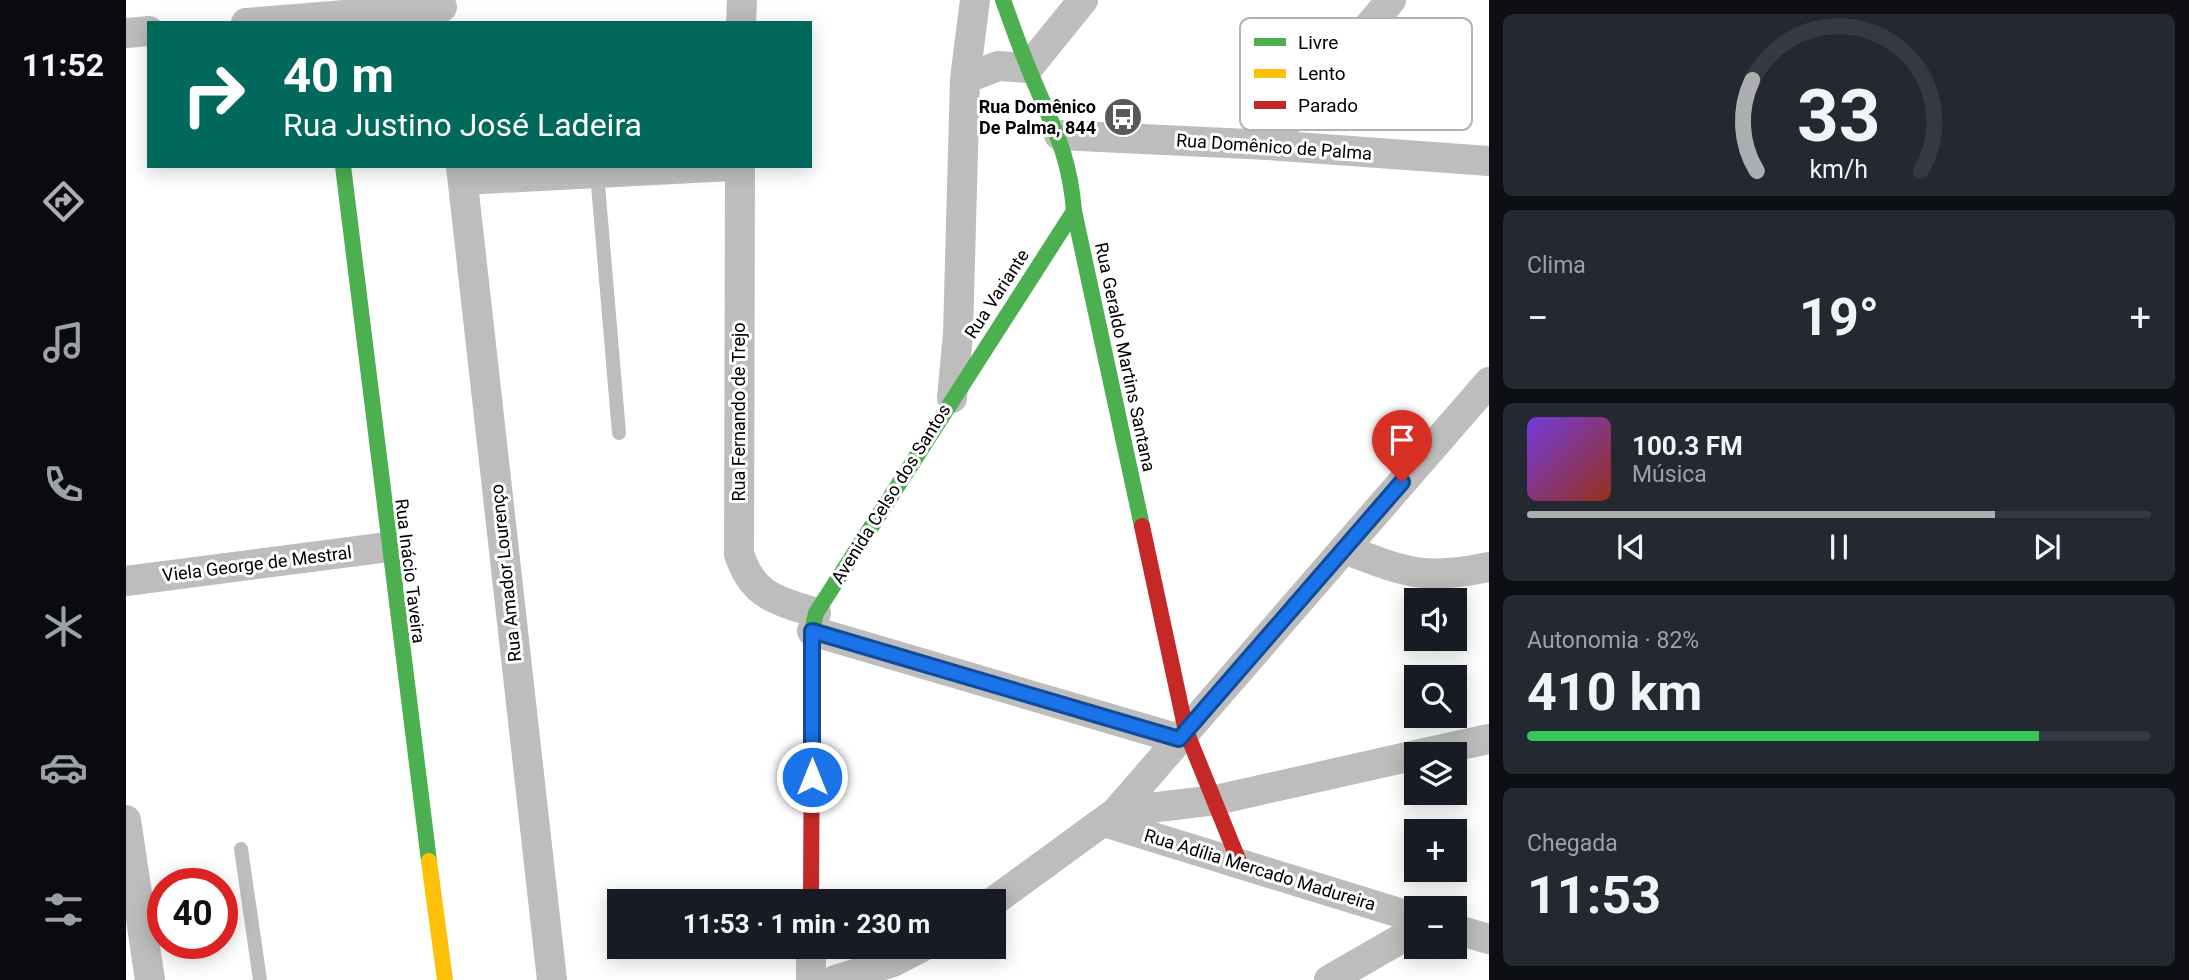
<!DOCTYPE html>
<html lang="pt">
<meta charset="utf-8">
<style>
:root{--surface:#171b24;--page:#242831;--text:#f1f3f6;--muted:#9ea1a6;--line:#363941;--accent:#adaeaf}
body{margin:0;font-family:Roboto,sans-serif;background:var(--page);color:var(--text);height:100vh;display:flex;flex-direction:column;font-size:26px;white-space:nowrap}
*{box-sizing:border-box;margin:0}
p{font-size:23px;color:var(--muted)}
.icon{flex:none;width:38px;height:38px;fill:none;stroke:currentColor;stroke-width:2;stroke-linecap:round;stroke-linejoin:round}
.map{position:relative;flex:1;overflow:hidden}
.side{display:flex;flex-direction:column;gap:14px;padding:14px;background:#0d0f14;width:700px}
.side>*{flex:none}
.top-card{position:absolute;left:21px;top:21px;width:665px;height:147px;border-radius:0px;box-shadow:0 4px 18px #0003;background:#00695c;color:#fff;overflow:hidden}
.buttons{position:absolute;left:1278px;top:588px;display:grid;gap:14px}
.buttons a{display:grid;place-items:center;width:63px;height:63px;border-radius:0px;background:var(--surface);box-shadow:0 4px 18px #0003;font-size:35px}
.speed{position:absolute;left:21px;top:868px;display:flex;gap:14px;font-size:35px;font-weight:700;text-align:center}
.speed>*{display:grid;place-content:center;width:91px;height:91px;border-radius:50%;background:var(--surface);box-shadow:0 4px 18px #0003;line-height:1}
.speed .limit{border:10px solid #d22;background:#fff;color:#111}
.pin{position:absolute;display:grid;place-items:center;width:60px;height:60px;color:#fff;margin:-72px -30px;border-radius:50% 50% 50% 0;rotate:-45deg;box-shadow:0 0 7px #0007}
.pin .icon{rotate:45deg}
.me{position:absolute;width:77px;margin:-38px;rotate:0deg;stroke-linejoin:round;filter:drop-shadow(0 0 5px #0008)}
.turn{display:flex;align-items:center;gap:24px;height:147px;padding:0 21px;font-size:32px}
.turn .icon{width:91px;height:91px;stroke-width:2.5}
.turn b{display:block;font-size:49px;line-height:60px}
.big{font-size:52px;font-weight:700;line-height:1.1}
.side .widget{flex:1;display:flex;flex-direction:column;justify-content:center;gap:10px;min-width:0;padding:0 24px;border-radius:10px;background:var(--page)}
.side .dial{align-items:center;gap:0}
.dial svg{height:182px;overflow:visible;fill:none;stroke:var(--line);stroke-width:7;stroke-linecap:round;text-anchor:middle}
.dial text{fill:var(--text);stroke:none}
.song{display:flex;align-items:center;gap:21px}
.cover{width:84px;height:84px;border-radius:10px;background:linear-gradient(135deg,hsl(260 70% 55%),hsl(10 70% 35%))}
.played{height:7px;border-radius:4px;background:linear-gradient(90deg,var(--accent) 75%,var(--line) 75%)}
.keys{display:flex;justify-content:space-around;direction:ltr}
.heat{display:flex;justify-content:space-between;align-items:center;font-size:38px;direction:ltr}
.charge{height:10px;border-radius:5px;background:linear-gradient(90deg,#34c759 82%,var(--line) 0)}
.trip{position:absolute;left:481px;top:889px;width:399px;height:70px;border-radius:0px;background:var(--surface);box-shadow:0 4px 18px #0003;font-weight:700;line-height:70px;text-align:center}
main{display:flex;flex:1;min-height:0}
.tabs{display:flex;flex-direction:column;width:126px;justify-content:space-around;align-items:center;background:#090b0e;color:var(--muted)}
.tabs .icon{width:49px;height:49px}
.tabs .active{color:var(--accent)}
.tabs b{font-size:32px;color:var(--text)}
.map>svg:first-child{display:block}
</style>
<main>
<nav class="tabs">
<b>11:52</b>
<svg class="icon active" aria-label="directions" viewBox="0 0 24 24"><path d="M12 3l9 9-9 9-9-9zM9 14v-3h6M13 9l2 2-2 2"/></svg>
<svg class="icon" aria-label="music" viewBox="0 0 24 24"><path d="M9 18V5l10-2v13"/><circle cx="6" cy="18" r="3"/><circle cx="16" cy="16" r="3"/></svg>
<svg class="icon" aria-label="phone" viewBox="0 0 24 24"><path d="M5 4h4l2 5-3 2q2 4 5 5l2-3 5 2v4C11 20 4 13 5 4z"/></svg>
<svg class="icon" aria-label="climate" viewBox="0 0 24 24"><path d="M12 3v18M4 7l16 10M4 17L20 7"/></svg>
<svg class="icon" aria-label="car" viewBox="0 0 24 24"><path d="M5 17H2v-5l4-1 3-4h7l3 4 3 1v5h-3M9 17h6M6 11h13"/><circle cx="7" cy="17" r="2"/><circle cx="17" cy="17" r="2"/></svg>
<svg class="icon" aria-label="filters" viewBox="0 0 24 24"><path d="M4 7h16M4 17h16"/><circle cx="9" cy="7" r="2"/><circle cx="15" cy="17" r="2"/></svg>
</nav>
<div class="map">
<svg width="1363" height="980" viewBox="0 0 1363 980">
<rect width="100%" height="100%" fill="#fff"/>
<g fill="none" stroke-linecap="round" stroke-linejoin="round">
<path stroke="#bdbdbd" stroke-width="14" d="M471 173 493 433
M115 849 134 980"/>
<path stroke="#bdbdbd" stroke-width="30" d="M120 23 316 7
M615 23 616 0
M0 33 23 31
M839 79 872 66 902 68 957 0
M933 135 1142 145 1363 161
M1142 145 1265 0
M335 166 426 980
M614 166 613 554C627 597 651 600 690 613
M337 180 605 166
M826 398 832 334 839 79 849 0
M1218 549C1279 572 1297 581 1363 567
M0 581 262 547
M686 631 1053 739
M1294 754 1363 739
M990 812 1090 800 1290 755
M0 820 24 980
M978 822 1290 918
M868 901 990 812 1363 382
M1328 929 1363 939
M685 980V947
M709 980 767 962 796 947
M1203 980 1290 930"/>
<path stroke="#4caf50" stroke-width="16" d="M877 0C885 22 893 45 902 67 924 122 943 149 948 211L1016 526
M217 166 303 861
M686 708V631L690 613 948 211"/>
<path stroke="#ffc107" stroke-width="16" d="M303 861 319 980"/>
<path stroke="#c62828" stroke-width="16" d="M1016 526 1060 731 1114 864
M685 901 686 708"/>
</g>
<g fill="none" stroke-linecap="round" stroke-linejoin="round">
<defs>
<path id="route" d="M686 777V631L1053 739 1276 482"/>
</defs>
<use href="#route" stroke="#114b97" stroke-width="18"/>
<use href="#route" stroke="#1a73e8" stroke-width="12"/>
</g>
<defs>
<symbol id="bus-disc" viewBox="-11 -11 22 22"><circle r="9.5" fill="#595959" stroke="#fff"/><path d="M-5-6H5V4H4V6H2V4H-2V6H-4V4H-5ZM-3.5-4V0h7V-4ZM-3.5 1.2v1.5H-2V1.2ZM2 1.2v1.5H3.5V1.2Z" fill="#fff"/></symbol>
</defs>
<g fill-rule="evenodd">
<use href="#bus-disc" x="975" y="95" width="44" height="44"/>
</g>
<g text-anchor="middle" stroke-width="6" stroke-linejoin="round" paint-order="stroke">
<g font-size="18" font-weight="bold" fill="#000" stroke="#fff" text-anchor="end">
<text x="970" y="113">Rua Domênico<tspan x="970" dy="21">De Palma, 844</tspan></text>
</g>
<g font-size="18" fill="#000" stroke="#fff">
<text transform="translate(1148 147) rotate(4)" y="6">Rua Domênico de Palma</text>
<text transform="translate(871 294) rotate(-57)" y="6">Rua Variante</text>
<text transform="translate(999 357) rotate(78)" y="6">Rua Geraldo Martins Santana</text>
<text transform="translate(613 412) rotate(-90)" y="6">Rua Fernando de Trejo</text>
<text transform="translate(765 494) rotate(-58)" y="6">Avenida Celso dos Santos</text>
<text transform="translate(131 564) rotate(-7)" y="6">Viela George de Mestral</text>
<text transform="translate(284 571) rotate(83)" y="6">Rua Inácio Taveira</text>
<text transform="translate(380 573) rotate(-96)" y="6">Rua Amador Lourenço</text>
<text transform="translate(1134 870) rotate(17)" y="6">Rua Adília Mercado Madureira</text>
</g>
</g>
<rect x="1114" y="18" width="232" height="112" rx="10" fill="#fff" stroke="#b2b2b2" stroke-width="2"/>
<rect x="1128" y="38" width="32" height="8" fill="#4caf50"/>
<rect x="1128" y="69" width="32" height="9" fill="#ffc107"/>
<rect x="1128" y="101" width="32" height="8" fill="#c62828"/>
<g font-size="19" fill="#000">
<text x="1172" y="49">Livre</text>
<text x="1172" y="80">Lento</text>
<text x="1172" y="112">Parado</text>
</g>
</svg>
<div class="buttons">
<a><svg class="icon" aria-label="sound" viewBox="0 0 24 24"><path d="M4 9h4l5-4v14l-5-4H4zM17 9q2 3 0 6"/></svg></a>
<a><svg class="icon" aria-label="search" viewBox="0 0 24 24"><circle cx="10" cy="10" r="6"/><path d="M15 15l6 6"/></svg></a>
<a><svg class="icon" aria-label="layers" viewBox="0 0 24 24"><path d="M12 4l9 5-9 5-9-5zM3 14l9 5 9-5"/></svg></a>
<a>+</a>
<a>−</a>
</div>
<div class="speed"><div class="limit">40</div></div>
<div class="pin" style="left:1276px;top:482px;background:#d93025"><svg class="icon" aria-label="arrive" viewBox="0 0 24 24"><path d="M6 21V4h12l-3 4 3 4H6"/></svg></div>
<svg class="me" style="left:686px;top:777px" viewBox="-20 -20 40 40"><circle r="17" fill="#1a73e8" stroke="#fff" stroke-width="3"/><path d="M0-11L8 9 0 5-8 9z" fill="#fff"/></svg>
<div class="trip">11:53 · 1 min · 230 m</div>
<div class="top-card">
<div class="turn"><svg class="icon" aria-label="right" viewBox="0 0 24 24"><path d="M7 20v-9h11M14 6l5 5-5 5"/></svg><div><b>40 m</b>Rua Justino José Ladeira</div></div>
</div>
</div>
<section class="side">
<div class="widget dial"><svg viewBox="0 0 100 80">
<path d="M14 69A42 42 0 1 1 86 69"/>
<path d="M14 69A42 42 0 0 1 12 29" stroke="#adaeaf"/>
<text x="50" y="56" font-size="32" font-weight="700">33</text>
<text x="50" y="72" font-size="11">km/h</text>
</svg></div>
<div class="widget"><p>Clima</p>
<div class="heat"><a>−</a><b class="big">19°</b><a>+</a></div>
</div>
<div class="widget">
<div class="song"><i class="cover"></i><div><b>100.3 FM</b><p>Música</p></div></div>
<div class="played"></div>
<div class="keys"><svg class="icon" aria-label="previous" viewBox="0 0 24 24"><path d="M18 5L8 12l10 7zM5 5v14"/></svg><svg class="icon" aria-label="pause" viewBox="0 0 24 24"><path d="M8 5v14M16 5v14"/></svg><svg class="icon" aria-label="next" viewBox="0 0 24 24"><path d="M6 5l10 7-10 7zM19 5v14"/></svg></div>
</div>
<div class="widget"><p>Autonomia · 82%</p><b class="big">410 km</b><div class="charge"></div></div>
<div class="widget"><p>Chegada</p><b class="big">11:53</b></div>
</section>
</main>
